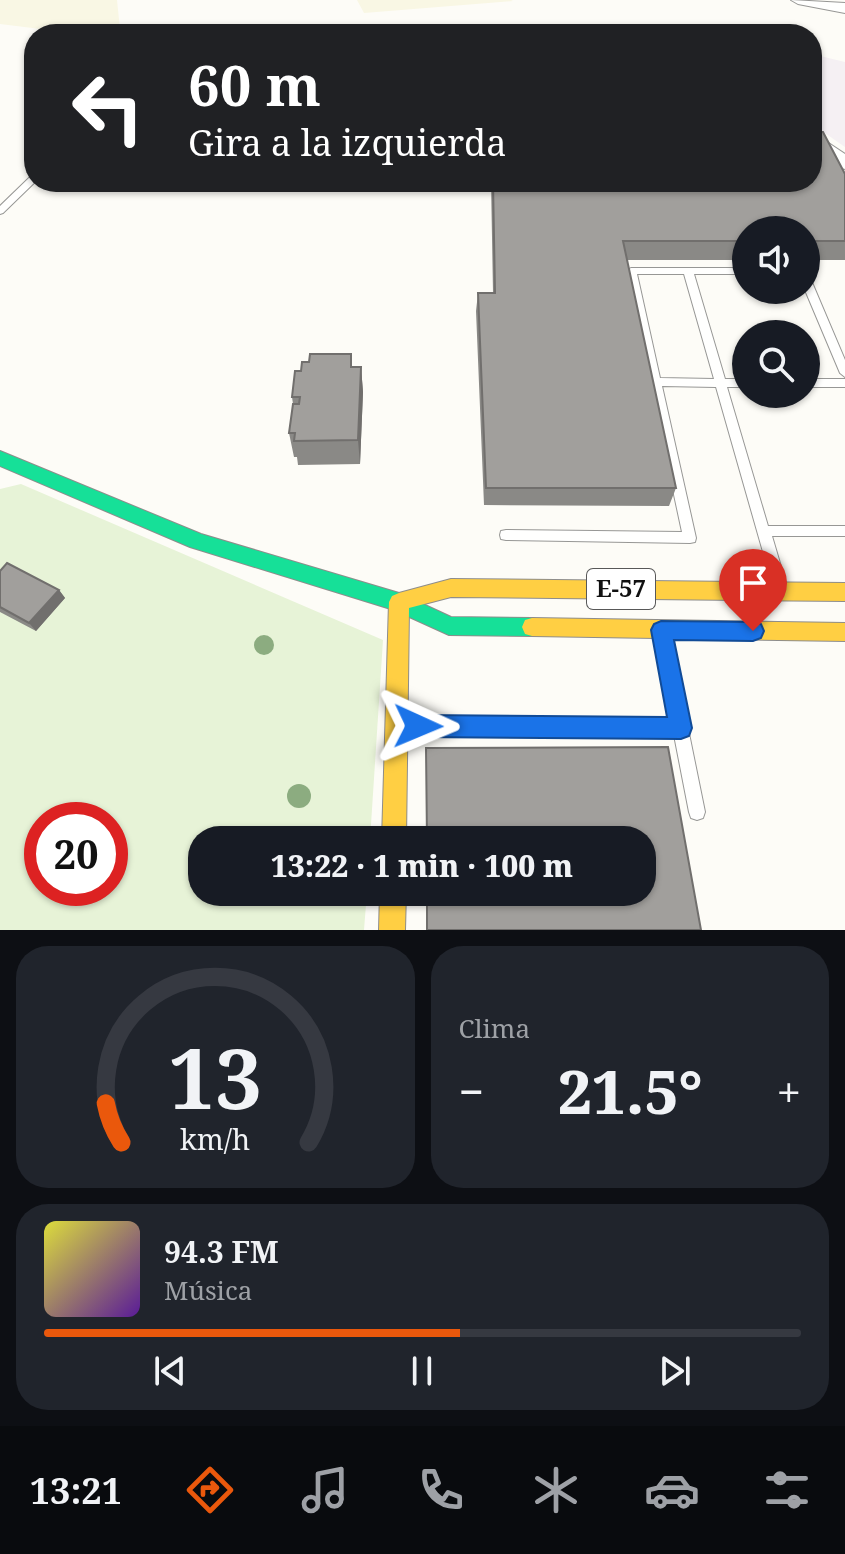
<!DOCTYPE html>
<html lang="es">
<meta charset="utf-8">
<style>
:root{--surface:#171b24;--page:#20242c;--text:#f1f3f6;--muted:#9ea1a6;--line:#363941;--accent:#ea580c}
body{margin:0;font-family:"Noto Serif",serif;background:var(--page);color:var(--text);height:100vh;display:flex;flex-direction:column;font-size:30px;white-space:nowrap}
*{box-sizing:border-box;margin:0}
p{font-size:26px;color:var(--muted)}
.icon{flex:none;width:44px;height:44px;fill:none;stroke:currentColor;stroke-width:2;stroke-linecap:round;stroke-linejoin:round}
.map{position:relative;height:930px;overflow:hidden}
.panel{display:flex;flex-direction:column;gap:16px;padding:16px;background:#0d0f14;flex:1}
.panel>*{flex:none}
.banner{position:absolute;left:24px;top:24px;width:798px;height:168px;border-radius:32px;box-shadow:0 2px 6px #0004;background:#202124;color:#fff;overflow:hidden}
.tools{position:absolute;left:732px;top:216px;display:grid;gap:16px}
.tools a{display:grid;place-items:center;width:88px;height:88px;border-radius:50%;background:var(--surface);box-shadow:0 2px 6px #0004;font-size:40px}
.speed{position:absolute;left:24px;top:802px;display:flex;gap:16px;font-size:40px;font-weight:700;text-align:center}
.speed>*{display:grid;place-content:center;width:104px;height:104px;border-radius:50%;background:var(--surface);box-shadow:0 2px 6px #0004;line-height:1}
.speed .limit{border:12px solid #d22;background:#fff;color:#111}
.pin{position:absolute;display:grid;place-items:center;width:68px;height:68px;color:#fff;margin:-82px -34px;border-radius:50% 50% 50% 0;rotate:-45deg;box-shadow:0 0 8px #0007}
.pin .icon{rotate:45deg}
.me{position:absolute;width:88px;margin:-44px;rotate:91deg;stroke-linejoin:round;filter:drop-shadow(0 0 6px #0008)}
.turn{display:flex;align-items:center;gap:28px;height:168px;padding:0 32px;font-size:36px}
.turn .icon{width:104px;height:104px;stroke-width:2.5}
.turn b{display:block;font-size:56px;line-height:68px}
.big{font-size:60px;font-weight:800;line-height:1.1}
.panel .card{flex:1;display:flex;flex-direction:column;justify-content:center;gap:12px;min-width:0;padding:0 28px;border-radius:32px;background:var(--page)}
.panel .dial{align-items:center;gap:0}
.dial svg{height:208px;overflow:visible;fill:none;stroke:var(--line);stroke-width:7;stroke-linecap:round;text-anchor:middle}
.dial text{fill:var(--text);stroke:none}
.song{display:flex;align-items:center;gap:24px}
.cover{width:96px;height:96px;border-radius:12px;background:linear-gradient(135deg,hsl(60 70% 55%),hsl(270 70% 35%))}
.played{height:8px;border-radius:4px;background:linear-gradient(90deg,var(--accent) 55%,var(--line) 55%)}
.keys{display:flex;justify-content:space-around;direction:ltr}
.heat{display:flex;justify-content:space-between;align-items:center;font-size:44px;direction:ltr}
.panel .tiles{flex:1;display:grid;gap:16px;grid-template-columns:1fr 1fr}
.card:last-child{grid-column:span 2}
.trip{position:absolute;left:188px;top:826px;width:468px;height:80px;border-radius:32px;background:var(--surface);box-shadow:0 2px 6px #0004;font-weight:800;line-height:80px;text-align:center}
.tabs{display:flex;height:128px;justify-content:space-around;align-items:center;background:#090b0e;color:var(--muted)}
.tabs .icon{width:56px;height:56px}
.tabs .on{color:var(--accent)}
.tabs b{font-size:36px;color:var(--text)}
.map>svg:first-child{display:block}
</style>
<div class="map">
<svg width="845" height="930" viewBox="0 0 845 930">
<rect width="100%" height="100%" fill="#fdfcf7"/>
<path fill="#f5f0f3" d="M812 54 845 62V147L812 124Z"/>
<path fill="#f9f7e4" d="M0 0H117L120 29 103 34H81L0 24Z
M357 0H511L513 1 364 13Z"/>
<path fill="#e7f3d7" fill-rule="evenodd" d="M21 484 383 640 370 840H202V892H367L364 930H0V489ZM42 820H110V888H42Z"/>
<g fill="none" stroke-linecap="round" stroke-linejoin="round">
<defs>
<path id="lane" d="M34 175 35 182 3 213 0 214V206L31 176Z
M631 268H746V274H694L725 379H746V387H727L768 526H845V536H772L787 587 785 591 780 593 775 591 773 587 716 387 662 386 696 538 695 542 690 543 506 540 501 539 500 535 501 531 506 530 682 532 626 271ZM637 274H684L714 379 660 378Z
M806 277 811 280 845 360V377L840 373 805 290Z
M806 379H845V387H806Z
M662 629 667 631 669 635 705 812 703 818 697 820 691 818 689 812 674 735 404 733 399 731 397 726 399 721 404 719 672 721 655 635 657 631Z"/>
<path id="street" d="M791 0 845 3V13L798 4Z
M812 132 845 154V169L838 167 812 146Z"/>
<path id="fast" d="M0 451 201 534 399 593 451 617 532 618 539 620 542 627 539 634 532 636 449 635 394 610 190 547 0 466Z"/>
<path id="slow" d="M451 579 845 583V601L451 597 409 608 406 840H382L389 602 392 596 399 593Z
M532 618 845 623V641L532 636 525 634 522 627 525 620Z
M380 892H406L405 930H379Z"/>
</defs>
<use href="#lane" stroke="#979795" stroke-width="2"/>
<use href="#street" stroke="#979795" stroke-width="2"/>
<use href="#fast" stroke="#8e8d8b" stroke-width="2"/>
<use href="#slow" stroke="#8e8d8b" stroke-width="2"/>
<use href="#lane" fill="#fffffe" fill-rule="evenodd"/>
<use href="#street" fill="#fffffe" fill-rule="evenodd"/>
<use href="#fast" fill="#16e098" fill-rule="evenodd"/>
<use href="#slow" fill="#ffcf43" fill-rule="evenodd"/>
</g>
<g fill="#8cac80">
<circle cx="264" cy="645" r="10"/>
<circle cx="299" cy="796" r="12"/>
</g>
<path fill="#8a8986" d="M845 174V260H806V230H746V260H627L676 488 669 506 484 505 476 311 478 293H493L491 182H812Z
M361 367 363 392 360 464 298 465 297 457H294L289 433 293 404 292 397 301 371Z
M0 571 59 590 65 598 36 631 0 612Z"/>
<path fill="#716f6d" d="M361 367 363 392 360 464 358 440Z
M59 590 65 598 36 631 29 623Z"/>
<path fill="#a19f9c" stroke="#716f6d" stroke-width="2" d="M529 27 638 28 640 34H530Z
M812 132H823L845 174V241H806V230H746V241H623L676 488H486L478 293H495L493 182H812Z
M310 354H351V367H361L358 440 294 441 295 433H289L293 404H299L300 397H292L295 371H301L302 362H309Z
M7 563 59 590 29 623 0 607V571Z
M668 747 701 930H427V892H642V840H427L426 748Z"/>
<path fill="#1a73e8" stroke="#114b97" stroke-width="2" d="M661 621 753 622 761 624 764 631 761 638 753 641 674 640 692 728 689 736 681 739 418 737 410 734 407 726 410 718 418 715 667 717 651 630 654 624Z"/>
<g text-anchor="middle" stroke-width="8" stroke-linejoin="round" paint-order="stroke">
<rect fill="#fff" stroke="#585858" stroke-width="2" x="587" y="569" width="68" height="40" rx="6"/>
<g font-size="24" font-weight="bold" fill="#111">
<text x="621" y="597">E-57</text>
</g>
</g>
</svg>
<div class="tools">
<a><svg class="icon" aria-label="sound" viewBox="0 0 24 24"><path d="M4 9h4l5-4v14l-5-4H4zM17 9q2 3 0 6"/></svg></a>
<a><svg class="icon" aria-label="search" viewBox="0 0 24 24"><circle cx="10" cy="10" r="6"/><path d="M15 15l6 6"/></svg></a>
</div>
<div class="speed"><div class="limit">20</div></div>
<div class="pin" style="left:753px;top:631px;background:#d93025"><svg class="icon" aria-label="arrive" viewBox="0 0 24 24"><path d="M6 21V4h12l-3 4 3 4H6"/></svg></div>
<svg class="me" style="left:418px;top:726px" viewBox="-20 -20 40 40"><path d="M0-17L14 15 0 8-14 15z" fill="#1a73e8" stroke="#fff" stroke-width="4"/></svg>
<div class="trip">13:22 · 1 min · 100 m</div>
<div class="banner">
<div class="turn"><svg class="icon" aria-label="left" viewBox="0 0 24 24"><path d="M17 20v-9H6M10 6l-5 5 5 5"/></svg><div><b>60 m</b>Gira a la izquierda</div></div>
</div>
</div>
<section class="panel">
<div class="tiles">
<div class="card dial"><svg viewBox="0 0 100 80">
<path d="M14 69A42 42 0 1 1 86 69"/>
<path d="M14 69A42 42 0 0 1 8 54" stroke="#ea580c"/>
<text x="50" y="56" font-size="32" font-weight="700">13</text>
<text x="50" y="72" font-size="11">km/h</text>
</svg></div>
<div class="card"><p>Clima</p>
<div class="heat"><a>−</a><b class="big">21.5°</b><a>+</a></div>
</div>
<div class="card">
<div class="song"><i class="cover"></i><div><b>94.3 FM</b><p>Música</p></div></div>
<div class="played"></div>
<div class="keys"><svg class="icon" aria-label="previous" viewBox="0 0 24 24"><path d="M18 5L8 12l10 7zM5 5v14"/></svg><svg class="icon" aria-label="pause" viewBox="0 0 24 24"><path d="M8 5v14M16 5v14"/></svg><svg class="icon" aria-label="next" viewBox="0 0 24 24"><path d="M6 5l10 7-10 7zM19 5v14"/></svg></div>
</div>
</div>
</section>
<nav class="tabs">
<b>13:21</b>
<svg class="icon on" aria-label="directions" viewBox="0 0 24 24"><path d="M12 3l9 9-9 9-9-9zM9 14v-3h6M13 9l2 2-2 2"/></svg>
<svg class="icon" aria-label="music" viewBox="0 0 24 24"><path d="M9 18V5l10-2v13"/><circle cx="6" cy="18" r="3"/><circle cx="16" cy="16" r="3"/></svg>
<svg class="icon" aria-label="phone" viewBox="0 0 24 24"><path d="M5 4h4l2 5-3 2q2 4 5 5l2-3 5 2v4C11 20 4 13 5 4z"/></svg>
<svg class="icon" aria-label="climate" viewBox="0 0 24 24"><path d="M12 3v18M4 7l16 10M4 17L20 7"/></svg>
<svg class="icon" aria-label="car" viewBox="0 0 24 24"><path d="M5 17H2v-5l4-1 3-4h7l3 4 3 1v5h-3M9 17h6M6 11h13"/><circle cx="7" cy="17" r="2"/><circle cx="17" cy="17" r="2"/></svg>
<svg class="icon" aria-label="filters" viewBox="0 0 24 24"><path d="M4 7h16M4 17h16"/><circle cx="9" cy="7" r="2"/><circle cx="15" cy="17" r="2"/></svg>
</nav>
